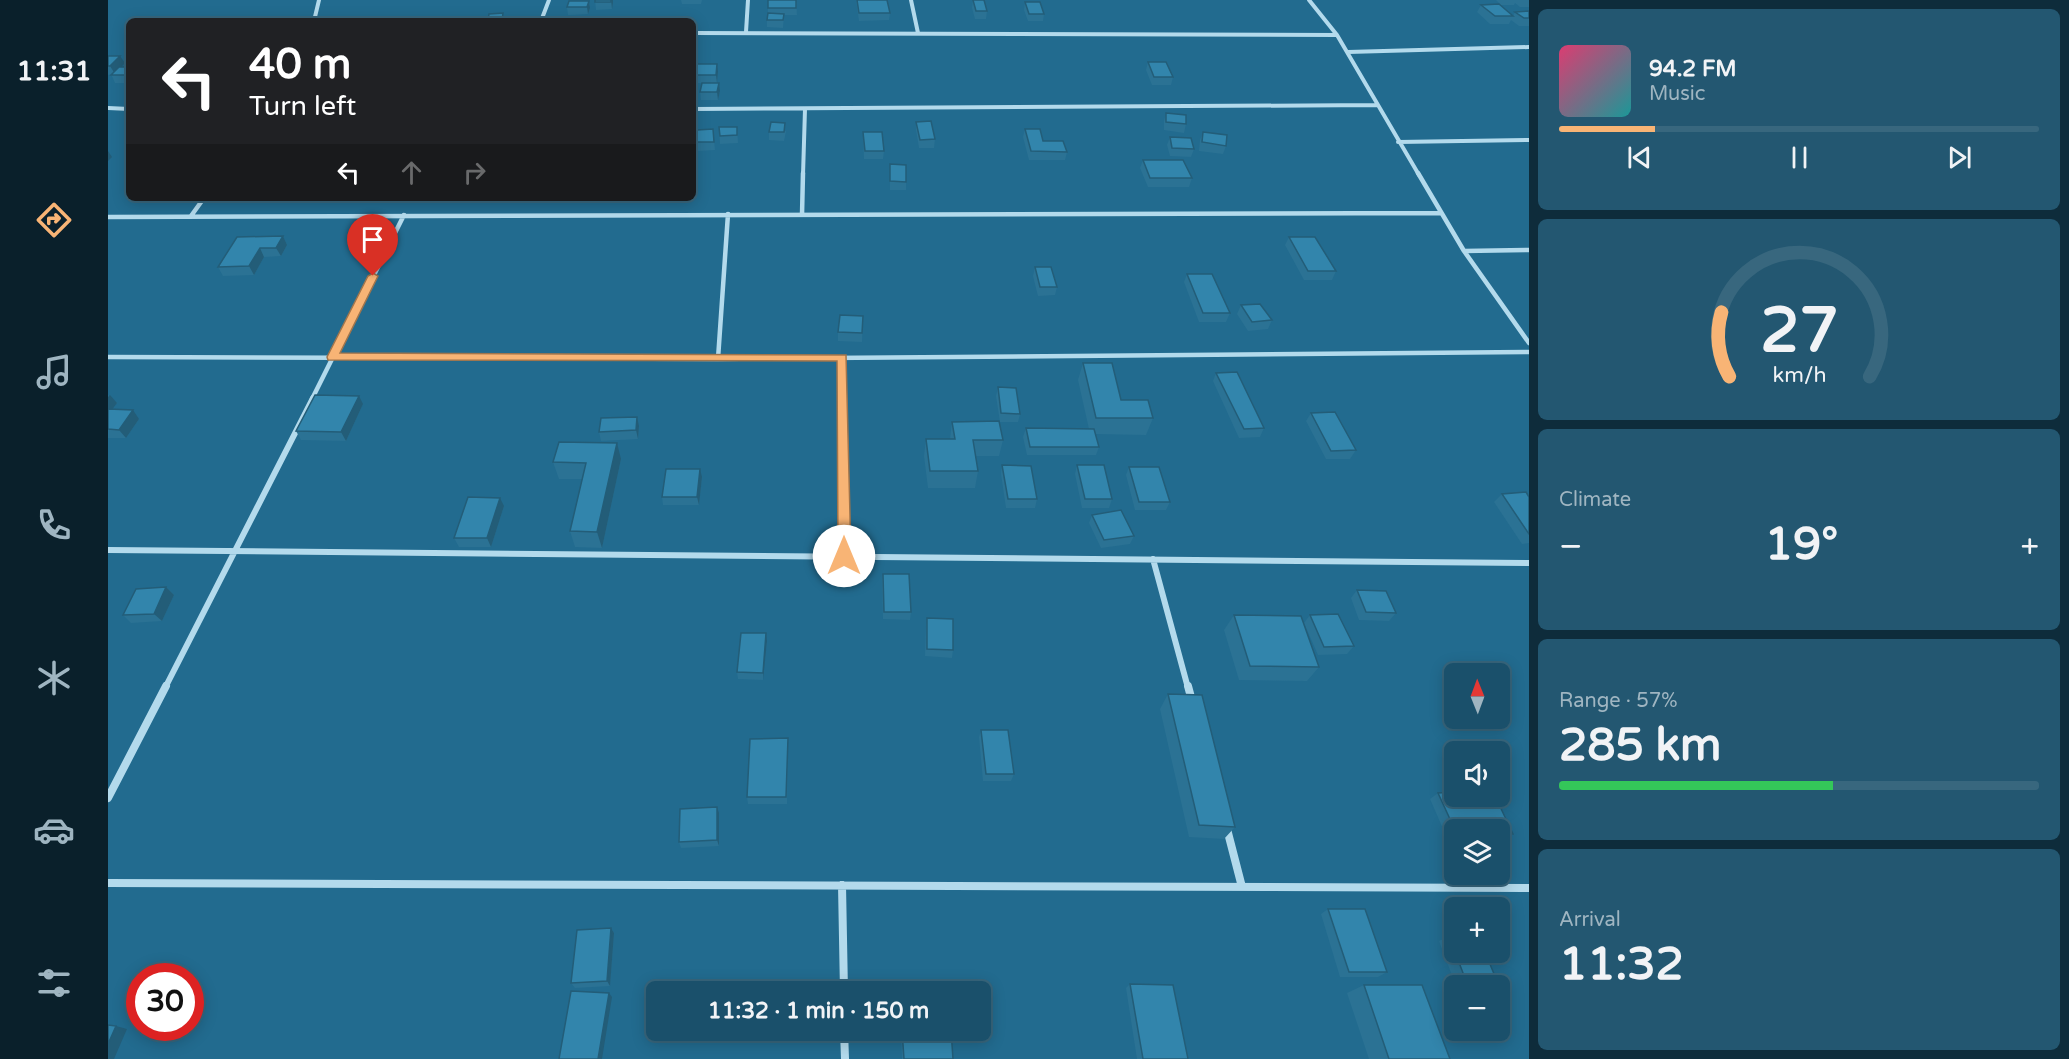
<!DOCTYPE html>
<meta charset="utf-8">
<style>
:root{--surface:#1a506b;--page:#235771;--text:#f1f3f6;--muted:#9fb5c1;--line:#38677e;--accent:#f8b475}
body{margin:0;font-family:"Varela Round",sans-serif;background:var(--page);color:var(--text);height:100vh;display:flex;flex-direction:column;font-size:22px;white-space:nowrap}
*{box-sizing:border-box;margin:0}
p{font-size:20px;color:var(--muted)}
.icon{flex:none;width:33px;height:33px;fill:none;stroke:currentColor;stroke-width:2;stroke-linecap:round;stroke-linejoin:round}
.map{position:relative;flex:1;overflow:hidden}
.drawer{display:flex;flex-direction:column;gap:9px;padding:9px;background:#0e2c3b;width:540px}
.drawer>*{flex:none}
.hud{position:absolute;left:18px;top:18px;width:570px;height:183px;border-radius:9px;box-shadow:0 3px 15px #0003,0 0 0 2px var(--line);background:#202124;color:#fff;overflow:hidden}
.needle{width:39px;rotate:359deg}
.buttons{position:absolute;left:1336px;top:663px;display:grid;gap:12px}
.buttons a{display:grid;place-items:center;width:66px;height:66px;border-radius:9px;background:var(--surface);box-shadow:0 3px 15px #0003,0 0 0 2px var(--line);font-size:30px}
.speed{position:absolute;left:18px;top:963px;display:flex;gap:12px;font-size:30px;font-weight:700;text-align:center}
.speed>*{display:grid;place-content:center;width:78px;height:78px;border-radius:50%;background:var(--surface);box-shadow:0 3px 15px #0003,0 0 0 2px var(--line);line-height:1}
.speed .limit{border:9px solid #d22;background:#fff;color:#111}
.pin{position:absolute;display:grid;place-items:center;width:51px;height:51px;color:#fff;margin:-62px -26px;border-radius:50% 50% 50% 0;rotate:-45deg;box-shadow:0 0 6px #0007}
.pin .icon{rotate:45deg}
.me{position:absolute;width:66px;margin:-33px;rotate:0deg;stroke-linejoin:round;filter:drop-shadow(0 0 4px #0008)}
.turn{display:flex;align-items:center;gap:21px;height:126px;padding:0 24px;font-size:27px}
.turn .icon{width:78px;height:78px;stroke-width:2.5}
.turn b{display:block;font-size:42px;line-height:51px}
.lanes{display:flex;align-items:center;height:57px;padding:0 24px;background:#0003;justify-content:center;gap:30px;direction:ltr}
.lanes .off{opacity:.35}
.big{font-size:45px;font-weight:700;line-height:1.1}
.drawer .card{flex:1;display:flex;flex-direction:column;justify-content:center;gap:9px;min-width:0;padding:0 21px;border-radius:9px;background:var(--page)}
.drawer .dial{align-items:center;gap:0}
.dial svg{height:156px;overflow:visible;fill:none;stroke:var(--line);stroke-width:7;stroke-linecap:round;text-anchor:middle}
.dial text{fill:var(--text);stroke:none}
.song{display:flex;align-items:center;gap:18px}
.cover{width:72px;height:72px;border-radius:9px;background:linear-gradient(135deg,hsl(340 70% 55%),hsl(180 70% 35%))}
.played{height:6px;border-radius:3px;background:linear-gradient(90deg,var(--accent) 20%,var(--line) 20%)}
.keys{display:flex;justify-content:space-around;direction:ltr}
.heat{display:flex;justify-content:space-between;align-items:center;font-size:33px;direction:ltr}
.charge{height:9px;border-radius:4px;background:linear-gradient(90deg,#34c759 57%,var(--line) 0)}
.trip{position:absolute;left:538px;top:981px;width:345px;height:60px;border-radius:9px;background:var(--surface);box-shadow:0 3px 15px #0003,0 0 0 2px var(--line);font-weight:700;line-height:60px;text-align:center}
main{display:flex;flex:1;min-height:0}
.dock{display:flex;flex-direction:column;width:108px;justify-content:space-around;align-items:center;background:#0a202b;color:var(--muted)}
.dock .icon{width:42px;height:42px}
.dock .current{color:var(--accent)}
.dock b{font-size:27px;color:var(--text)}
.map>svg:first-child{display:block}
</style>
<main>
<nav class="dock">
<b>11:31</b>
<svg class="icon current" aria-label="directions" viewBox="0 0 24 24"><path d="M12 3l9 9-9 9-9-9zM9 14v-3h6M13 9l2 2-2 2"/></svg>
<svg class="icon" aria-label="music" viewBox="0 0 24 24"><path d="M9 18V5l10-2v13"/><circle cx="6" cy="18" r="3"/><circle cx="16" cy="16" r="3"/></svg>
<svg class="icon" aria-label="phone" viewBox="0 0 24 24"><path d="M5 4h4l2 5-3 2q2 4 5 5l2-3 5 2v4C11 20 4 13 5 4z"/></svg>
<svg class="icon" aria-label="climate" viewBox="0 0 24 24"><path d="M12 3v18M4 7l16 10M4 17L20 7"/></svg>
<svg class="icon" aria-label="car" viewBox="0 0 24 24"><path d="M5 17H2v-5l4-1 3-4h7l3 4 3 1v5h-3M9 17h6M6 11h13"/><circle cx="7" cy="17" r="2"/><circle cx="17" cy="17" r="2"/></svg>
<svg class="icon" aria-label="filters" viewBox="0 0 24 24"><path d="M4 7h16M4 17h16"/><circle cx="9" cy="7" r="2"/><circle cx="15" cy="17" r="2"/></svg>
</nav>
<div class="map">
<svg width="1421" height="1059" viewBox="0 0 1421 1059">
<rect width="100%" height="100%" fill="#226b8f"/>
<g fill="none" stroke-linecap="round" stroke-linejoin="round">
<path stroke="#b3daec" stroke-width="4" d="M803 0 810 33
M1201 0 1229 35 1311 175
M206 21 211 0
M433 21 441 0
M638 32 640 0
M585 33 1229 35
M1240 52 1421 47
M0 108 21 109
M585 109 1269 105
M1290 142 1421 140
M695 175 697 109"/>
<path stroke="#b3daec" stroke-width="4.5" d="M1310 173 1356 251 1421 343
M694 215 695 173
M83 216 96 198
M0 217 1333 213
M1356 251 1421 250
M0 357 610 359 1421 352
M734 358 735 399
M610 359 620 214
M204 399 296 215"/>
<path stroke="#b3daec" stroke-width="6" d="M735 398 737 557
M0 550 1421 563
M1045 559 1080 688
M57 688 205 398"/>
<path stroke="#b3daec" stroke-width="8" d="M1080 686 1084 701
M0 798 58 686
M1119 829 1134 887
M0 883 1421 888
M734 885 736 992
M736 1030 737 1059"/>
</g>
<path fill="#2b7294" d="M487 0H505L504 9 488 10Z
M573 0H594L593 4H574Z
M660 0H688L689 15H676L675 28 659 27V20L660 14Z
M748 0H779L782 13 781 20 751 21Z
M865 0 879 11 878 19H867L864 8Z
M1388 0H1421V7H1412L1407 3 1406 5H1393Z
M481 1 482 8 480 14 460 15 459 7Z
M917 2 936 14 935 21H920L916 10Z
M1373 5 1405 16 1407 12 1421 11V26H1411L1403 20 1401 24H1382L1369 12Z
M0 56 17 63 13 67H21V83H7L3 74 0 75Z
M1040 62 1065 77 1063 85H1044L1038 70Z
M585 64 610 72 609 83H585Z
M612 91 610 100H593L592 92Z
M1058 113 1078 124 1076 133 1056 130V121Z
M808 122 827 139 826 148H811L808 130Z
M611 127H629L630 143 612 144Z
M605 129 607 150 590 151 589 142Z
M917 129 935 141 959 152 957 160H921L915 137Z
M678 131 676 141 661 140V132Z
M755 132 776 151 775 159H756Z
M1095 132 1118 146 1115 154 1091 151 1092 140Z
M1062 137 1086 149 1083 157 1062 156 1059 145Z
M1035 160 1084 178 1081 187H1040L1032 168Z
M782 164 798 182V190H782Z
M175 236 179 245 173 256 156 257 146 275 115 276 110 267Z
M1181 237 1228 271 1224 280H1196L1177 245Z
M927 267 949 287 947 295 930 296 925 276Z
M1079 274 1122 313 1118 322H1091L1076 282Z
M1133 305 1164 320 1160 329 1140 331 1129 314Z
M755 316 754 342 730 341V332Z
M975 363 1013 400 1045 418 1038 435 987 434 991 447 988 455H919L915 437 918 428 981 429 970 380Z
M1108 373 1156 428 1152 437 1131 438 1105 381Z
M890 387 912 414 910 422H892L888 396Z
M0 395 9 403 4 409 31 419 18 438H0Z
M255 404 238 441 193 440 188 431Z
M1203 413 1248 450 1242 459H1218L1198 421Z
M844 422 895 440 891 456H868L870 471 867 488H820L816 456 818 439H842Z
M531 426 530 439 493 441 491 432Z
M513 459 494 548 467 547 462 531 474 479H451L445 462Z
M894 465 929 499 927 508H898L893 474Z
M969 465 1004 499 1001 508H974L967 474Z
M1021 467 1062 502 1058 510H1027L1018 475Z
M594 477 591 505H555L554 497Z
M1394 494 1421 497V543L1414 544 1386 502Z
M396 506 383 547H351L346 538Z
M984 515 1026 536 1022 544 993 548 981 523Z
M775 574 803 612 802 620 775 619 774 582Z
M58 587 66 595 54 621 23 623 15 615Z
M1249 590 1288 613 1281 621 1251 620 1243 598Z
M1126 615 1211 667 1199 681 1131 680 1116 630Z
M1202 615 1246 646 1239 654 1210 655 1196 623Z
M819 618 845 650 844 658 817 656 818 626Z
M659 641 655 680 630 679 629 672Z
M1060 694 1127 827 1116 839 1081 837 1052 709Z
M873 730 906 774 903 781H875L871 737Z
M680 738 679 804H640L639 797Z
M1330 793 1405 834 1396 840H1392V830H1347V840H1340L1322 799Z
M611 813V846L573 848 571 842Z
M1220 909 1279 972 1270 977H1232L1213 914Z
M503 928 506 933 502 986 467 988 463 983Z
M1341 936 1391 986H1348L1331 941Z
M1022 984 1080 1059H1029L1018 988Z
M1256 985 1342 1059H1261L1239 993Z
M793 1030H843L845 1059H794Z"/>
<path fill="#235d78" d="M503 0H505V3L504 9Z
M481 1 482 8 480 14 479 7Z
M12 56 17 63 7 74 2 66Z
M609 64 610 72 609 83 608 75Z
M21 72V81L18 75Z
M611 83 612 91 610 100 609 92Z
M0 151 4 157 0 161Z
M175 236 179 245 173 256 168 248Z
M152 248 156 257 146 275 141 266Z
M2 395 9 403 0 415V397Z
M251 396 255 404 238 441 233 432Z
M25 410 31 419 18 438 11 430Z
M529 417 531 426 530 439 528 430Z
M509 443 513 459 494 548 489 532Z
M592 469 594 477 591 505 589 497Z
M392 498 396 506 383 547 379 538Z
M58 587 66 595 54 621 46 614Z
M658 633 659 641 655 680V673Z
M609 807 611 813V846L609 840Z
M503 928 506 933 502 986 499 981Z
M501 993 504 997 494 1059H490Z
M8 1026 19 1029 6 1059H0V1044Z"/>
<path fill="#3285ac" stroke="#235d78" stroke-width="1.5" d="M487 0H503V2H487Z
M660 0H688V8H660Z
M749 0H779L782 13H751Z
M865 0H876L879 11H868Z
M461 1H481L479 7H459Z
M917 2H932L936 14H921Z
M1391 4 1405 16H1387L1373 5Z
M1421 11V18H1416L1407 12Z
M395 13 394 21H380L381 14Z
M660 13 676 14 675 20H659Z
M0 56H12L2 66H0Z
M1040 62H1058L1065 77H1046Z
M585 64H609L608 75H585Z
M11 67H21V72L18 75H3Z
M594 83H611L609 92H592Z
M1058 113 1078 115V124L1058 122Z
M823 121 827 139 812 140 808 122Z
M663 122 677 123 676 132H661Z
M611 127H629V135L612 136Z
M605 129 606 142H589V130Z
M917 129H932L935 141H955L959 152 923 151Z
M755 132H774L776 151H757Z
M1095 132 1119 135 1118 146 1094 142Z
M1062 137 1083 138 1086 149 1064 148Z
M1035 160H1075L1084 178H1042Z
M782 164 798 165V182L782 181Z
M175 236 168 248H152L141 266 110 267 129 237Z
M1181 237H1207L1228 271H1200Z
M927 267H943L949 287H932Z
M1079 274H1104L1122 313H1095Z
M1152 304 1164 320 1144 322 1133 305Z
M732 315 755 316 754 333 730 332Z
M975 363H1004L1013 400H1040L1045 418H988Z
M1129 372 1156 428 1136 429 1108 373Z
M890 387 908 388 912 414 893 413Z
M207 395 251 396 233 432 188 431Z
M0 409 25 410 11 430 0 429Z
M1227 412 1248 450 1223 451 1203 413Z
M529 417 528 430 491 432 493 418Z
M891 421 895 440H865L870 471H822L818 439H847L844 422Z
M918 428 986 429 991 447H922Z
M451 442 509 443 489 532 462 531 478 463 445 462Z
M894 465 923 466 929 499H900Z
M969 465H996L1004 499H977Z
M1021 467H1051L1062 502H1031Z
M558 469H592L589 497H554Z
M1418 492 1421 497V534L1394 494Z
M360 497 392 498 379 538H346Z
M1013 510 1026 536 996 540 984 515Z
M775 574H801L803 612H776Z
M58 587 46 614 15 615 28 589Z
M1249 590 1278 591 1288 613 1258 612Z
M1230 614 1246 646 1216 647 1202 615Z
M1126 615 1193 616 1211 667 1142 666Z
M819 618 845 619V650L819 649Z
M633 633H658L655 673 629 672Z
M1060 694 1094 695 1127 827 1091 825Z
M873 730H900L906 774H878Z
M680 738 678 797H639L642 739Z
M1347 792V796H1387L1405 834H1392V830H1347L1330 793Z
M609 807V840L571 842 572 809Z
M1220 909H1257L1279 972H1241Z
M503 928 499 981 463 983 469 930Z
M1341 936H1347V952Z
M1347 952H1377L1391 986H1360Z
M1022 984 1065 985 1080 1059H1035Z
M1256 985H1314L1342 1059H1281Z
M1392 989 1396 1000H1392Z
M463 991 501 993 490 1059H451Z
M0 1025 8 1026 0 1044Z
M794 1030H843L845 1059H796Z"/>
<path fill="#f8b475" stroke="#a1754c" stroke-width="1.5" d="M265 273 270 276 232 353 738 355 743 556 741 560H732L730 556 729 361 220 360 219 357 260 276Z"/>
</svg>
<div class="buttons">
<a><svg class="needle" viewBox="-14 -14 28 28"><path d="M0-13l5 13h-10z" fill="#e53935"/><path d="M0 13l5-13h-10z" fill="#9fb5c1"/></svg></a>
<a><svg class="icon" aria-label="sound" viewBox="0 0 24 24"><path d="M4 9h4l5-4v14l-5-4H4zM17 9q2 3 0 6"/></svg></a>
<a><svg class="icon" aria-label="layers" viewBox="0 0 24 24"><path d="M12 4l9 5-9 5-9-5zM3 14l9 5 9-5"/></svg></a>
<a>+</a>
<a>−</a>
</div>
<div class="speed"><div class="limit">30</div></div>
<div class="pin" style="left:265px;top:276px;background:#d93025"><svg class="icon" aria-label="arrive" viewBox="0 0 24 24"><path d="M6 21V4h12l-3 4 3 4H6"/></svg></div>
<svg class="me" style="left:736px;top:556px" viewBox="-20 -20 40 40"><circle r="19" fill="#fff"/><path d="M0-13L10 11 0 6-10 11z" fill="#f8b475"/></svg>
<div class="trip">11:32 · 1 min · 150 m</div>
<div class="hud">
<div class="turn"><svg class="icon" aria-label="left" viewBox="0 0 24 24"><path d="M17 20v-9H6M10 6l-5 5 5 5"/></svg><div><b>40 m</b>Turn left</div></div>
<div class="lanes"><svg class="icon" aria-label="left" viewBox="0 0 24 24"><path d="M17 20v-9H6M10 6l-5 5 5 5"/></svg><svg class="icon off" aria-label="ahead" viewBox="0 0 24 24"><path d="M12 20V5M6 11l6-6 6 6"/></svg><svg class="icon off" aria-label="right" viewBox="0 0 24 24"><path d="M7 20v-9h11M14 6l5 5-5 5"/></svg></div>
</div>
</div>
<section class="drawer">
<div class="card">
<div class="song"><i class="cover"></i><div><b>94.2 FM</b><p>Music</p></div></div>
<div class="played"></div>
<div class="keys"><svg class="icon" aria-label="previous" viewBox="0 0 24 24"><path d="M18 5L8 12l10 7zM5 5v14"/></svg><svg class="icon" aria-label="pause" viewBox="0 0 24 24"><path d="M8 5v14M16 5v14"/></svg><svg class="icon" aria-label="next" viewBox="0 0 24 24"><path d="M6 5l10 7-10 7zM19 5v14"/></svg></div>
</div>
<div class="card dial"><svg viewBox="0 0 100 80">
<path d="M14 69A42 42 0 1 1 86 69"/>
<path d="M14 69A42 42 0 0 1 10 36" stroke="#f8b475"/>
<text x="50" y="56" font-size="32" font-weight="700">27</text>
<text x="50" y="72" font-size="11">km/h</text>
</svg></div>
<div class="card"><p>Climate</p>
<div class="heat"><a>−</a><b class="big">19°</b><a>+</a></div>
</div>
<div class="card"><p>Range · 57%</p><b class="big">285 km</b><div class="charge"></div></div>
<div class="card"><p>Arrival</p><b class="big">11:32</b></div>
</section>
</main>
